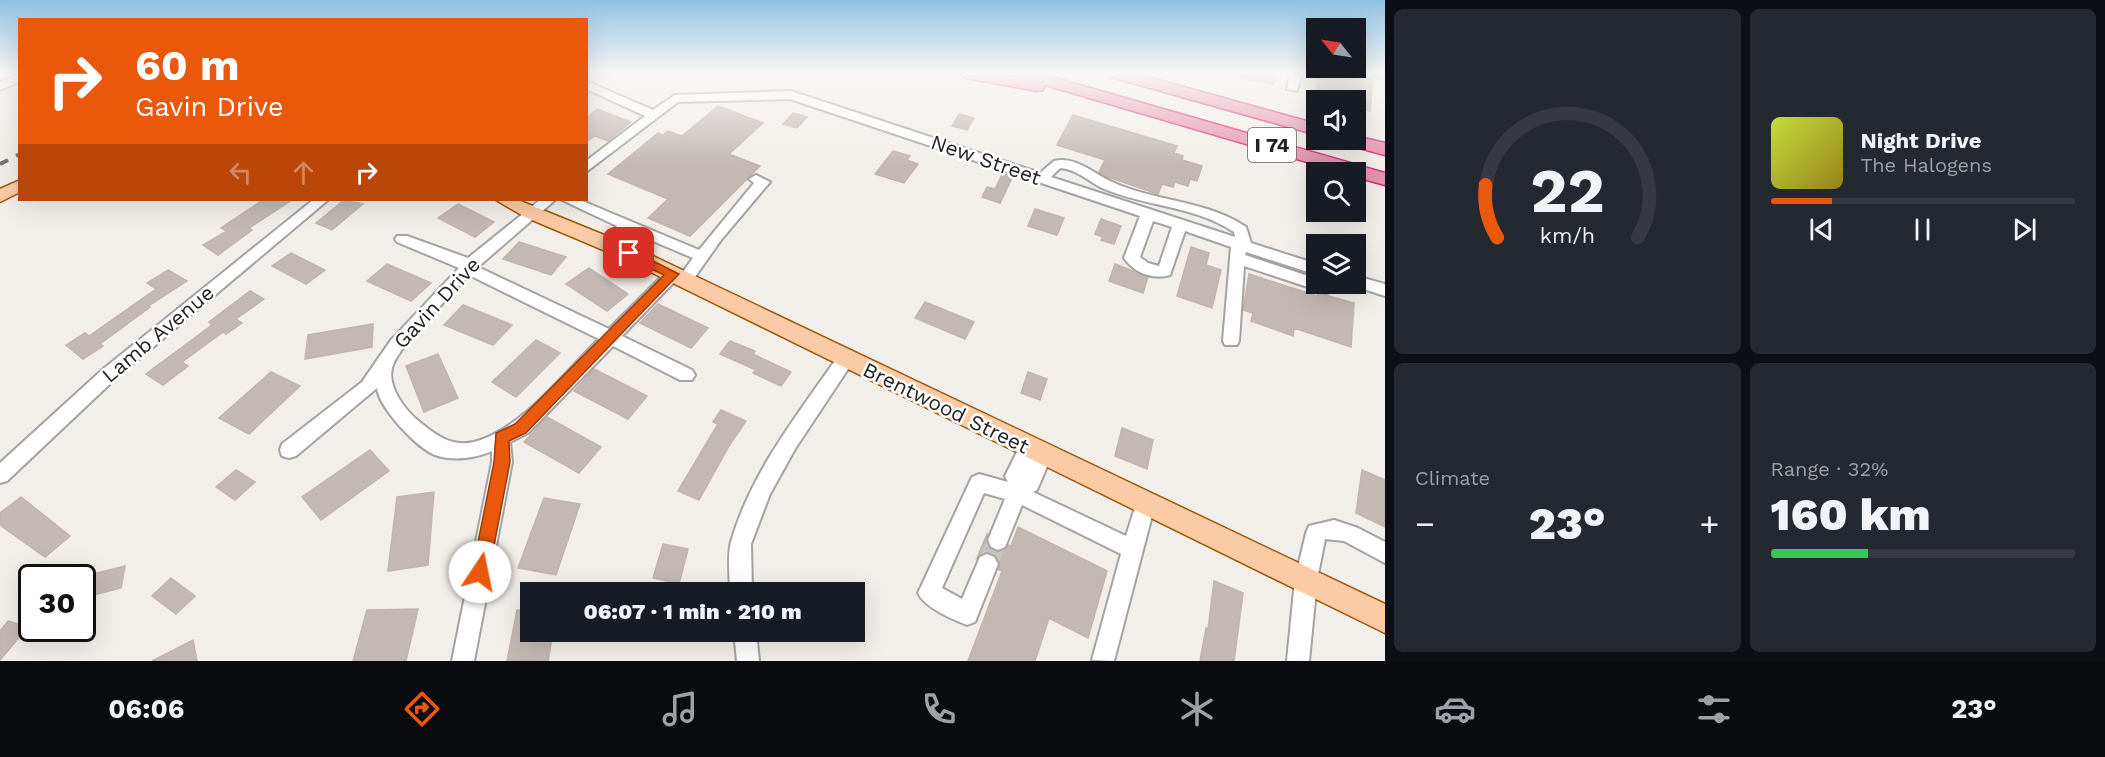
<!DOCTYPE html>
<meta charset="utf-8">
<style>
:root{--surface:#171b24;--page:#242831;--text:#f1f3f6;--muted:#9ea1a6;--line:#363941;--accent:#ea580c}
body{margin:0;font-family:"Work Sans",sans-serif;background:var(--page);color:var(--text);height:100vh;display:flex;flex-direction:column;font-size:22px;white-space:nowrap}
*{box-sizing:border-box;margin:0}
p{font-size:20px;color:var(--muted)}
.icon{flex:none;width:33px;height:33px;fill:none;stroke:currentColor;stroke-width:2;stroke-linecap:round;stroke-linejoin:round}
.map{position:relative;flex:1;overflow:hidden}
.details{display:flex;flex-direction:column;gap:9px;padding:9px;background:#0d0f14;width:720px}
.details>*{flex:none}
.top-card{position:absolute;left:18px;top:18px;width:570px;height:183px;border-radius:0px;box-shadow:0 6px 24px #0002;background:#ea580c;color:#fff;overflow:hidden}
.needle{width:39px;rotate:300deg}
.fabs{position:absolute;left:1306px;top:18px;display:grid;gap:12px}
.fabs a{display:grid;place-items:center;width:60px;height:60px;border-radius:0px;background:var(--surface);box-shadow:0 6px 24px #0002;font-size:30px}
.speed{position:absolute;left:18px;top:564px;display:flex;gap:12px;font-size:30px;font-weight:700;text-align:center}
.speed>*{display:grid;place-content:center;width:78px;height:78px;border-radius:50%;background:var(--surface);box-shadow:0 6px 24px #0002;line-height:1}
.speed .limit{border:3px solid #111;border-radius:9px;background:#fff;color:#111}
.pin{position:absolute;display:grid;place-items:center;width:51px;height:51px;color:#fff;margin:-26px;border-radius:12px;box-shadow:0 3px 9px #0006}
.me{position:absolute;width:66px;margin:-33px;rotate:11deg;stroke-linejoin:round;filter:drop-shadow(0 0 4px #0008)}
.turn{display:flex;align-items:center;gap:21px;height:126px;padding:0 18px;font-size:27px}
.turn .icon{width:78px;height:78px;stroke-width:2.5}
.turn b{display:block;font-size:42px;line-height:51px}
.lanes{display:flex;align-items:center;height:57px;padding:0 18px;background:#0003;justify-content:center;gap:30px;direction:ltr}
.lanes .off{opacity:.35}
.big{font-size:45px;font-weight:800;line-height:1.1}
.details .tile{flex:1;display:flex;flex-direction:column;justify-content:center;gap:9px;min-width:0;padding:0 21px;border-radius:9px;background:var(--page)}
.details .dial{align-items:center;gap:0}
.dial svg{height:156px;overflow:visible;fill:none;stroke:var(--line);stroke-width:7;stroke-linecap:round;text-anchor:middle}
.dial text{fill:var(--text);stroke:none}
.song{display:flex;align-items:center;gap:18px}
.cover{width:72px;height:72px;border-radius:9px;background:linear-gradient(135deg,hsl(70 70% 55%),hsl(50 70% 35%))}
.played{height:6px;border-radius:3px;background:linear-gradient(90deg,var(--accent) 20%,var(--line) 20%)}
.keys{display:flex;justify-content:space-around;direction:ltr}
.heat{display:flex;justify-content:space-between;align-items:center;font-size:33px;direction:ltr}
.charge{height:9px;border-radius:4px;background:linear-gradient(90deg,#34c759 32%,var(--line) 0)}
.details .tiles{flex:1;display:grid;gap:9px;grid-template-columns:repeat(2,1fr)}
.trip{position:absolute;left:520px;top:582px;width:345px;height:60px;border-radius:0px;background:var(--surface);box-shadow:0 6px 24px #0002;font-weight:800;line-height:60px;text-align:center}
.menu{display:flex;height:96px;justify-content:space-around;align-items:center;background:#090b0e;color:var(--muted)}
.menu .icon{width:42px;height:42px}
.menu .current{color:var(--accent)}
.menu b{font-size:27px;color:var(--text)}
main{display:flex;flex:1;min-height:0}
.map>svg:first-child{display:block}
</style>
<main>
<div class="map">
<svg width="1385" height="661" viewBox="0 0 1385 661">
<rect width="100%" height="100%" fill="#f2eee9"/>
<path fill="#c2b9b5" stroke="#c3b3ab" stroke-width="1.5" d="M1239 73H1276L1273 85 1239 77Z
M1319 73H1354L1373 77 1370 111 1356 107V100H1329L1315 97Z
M718 106 763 123 729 154 760 166 690 236 648 218 668 199 608 174 658 133 663 135 668 131 682 136Z
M597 109 631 122 608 141 595 136 586 142V118Z
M793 113 807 117 797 128 783 124Z
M959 114 974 118 967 130 952 126Z
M1073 115 1177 146 1174 153 1183 156 1182 160 1202 166 1197 181 1190 179 1188 186 1175 182 1173 187 1162 184 1158 194 1105 176 1099 172 1105 160 1057 145Z
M893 151 910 156 907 160 918 164 904 183 875 174Z
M1003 173 1013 176 1000 203 982 197 987 187 995 189Z
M263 200H292L249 228 252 230 218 255 203 245 227 231 221 228Z
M344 200 363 204 332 230 316 223Z
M458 204 494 222 475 237 438 218Z
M1035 209 1064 218 1057 235 1028 226Z
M1101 219 1121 226 1114 244 1101 240 1103 237 1095 234Z
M519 242 566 257 551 275 503 259Z
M1191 247 1209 253 1206 265 1221 270 1212 308 1177 296Z
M291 253 325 270 306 284 272 266Z
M387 264 431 283 411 301 367 281Z
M1115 264 1148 277 1143 293 1109 281Z
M589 268 628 294 607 311 566 284Z
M168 270 187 281 148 306 150 307 100 344 103 346 83 359 66 345 85 333 89 336 156 289 147 283Z
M1249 274 1317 296 1318 293 1354 303 1351 347 1294 328 1293 336 1251 321 1253 313 1243 310Z
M250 291 264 299 236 319 242 323 226 334 223 332 182 362 188 366 163 385 146 374 212 325 209 322Z
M925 302 974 322 965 339 915 318Z
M658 304 708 328 691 348 640 323Z
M463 305 512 325 493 345 444 325Z
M373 324 372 347 305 359 308 335Z
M536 340 560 353 516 397 492 382Z
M730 341 755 351 753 354 791 372 781 386 753 373 756 370 720 354Z
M438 354 458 398 424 412 406 366Z
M594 369 647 396 628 419 574 391Z
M271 372 300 386 249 434 219 418Z
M1028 372 1047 379 1040 400 1021 393Z
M721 410 746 421 729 446 699 500 678 491 718 424 713 422Z
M547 417 601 447 579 473 524 442Z
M1122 428 1153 440 1147 469 1115 456Z
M370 450 389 471 321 520 302 497Z
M236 470 255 482 235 500 216 487Z
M1362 470 1385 480V527L1356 513Z
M434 492 428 565 388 571 397 497Z
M21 497 70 536 45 557 0 525V513Z
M544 498 580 504 556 575 518 568Z
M1018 527 1107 571 1088 638 1049 618 1035 661H968L1002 571 998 569 1000 563 995 555 986 552 977 558 987 534 989 548 999 552 1008 545 1011 546Z
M663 544 688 549 679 584 653 578Z
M125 566 121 588 82 598 85 576Z
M171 578 195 596 176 614 152 596Z
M1214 581 1243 593 1234 661H1200L1206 628 1208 629Z
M418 609 406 661H353L367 610Z
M517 610 531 611V632H553L548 661H507Z
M8 621 28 627 0 660V631Z
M193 640 197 661H152Z"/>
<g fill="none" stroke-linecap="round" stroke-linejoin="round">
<path stroke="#c8c5c1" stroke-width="20" stroke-dasharray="20 10" stroke-linecap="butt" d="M987 564 998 540"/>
<defs>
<path id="minor" d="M1290 73H1302L1297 91 1287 89Z
M1372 73H1385V77L1374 75Z
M20 74V82L0 90V82Z
M586 81 653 110 675 95 791 91 1040 173 1054 161C1075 156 1093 173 1110 181 1154 202 1204 199 1246 227L1251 243 1317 264V275L1246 252 1245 255 1317 279V284H1335L1332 291 1326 293 1244 266 1239 341 1237 345H1225L1223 341 1231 247 1185 231 1170 275C1153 280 1134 273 1124 258L1140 216 790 99 678 102 586 172V161L645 116 586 89ZM1060 168C1076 169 1088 181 1102 188 1145 207 1194 205 1234 232L1235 237 1051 177ZM1153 221 1172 227 1159 266 1148 263 1140 257Z
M756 175 770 182 721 240 690 284 685 285 677 280 693 258 629 231 612 247H602L600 244 617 226 562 200H580L699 250 754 183 749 179Z
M313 200H328L114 380 7 481 0 483V463L102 370Z
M540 200H555L478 267 609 329 668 270H678L681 274 678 278 622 336 692 370 695 375 692 380H680L613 346 528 433 510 442 512 462 474 661H452L492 462V451C476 458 455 461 438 456 419 451 379 408 377 388L296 456 289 458 282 456 280 450 282 444 362 382 391 340 459 268 397 242 395 239 397 236H407L468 258ZM469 275 599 339C565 372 521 430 474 442 452 447 437 436 421 423 406 412 385 385 393 365 401 343 452 295 469 275Z
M1356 276 1385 284V296L1351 285 1356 284Z
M845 353 851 355 854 360 795 449 770 494 751 544 752 592H730C730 577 727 557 731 542 751 472 798 414 839 355Z
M1029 440 1036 442 1038 449H1050L1052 455 1037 490 1033 492 1126 536 1138 498 1145 495 1152 498 1155 504 1114 661 1092 660 1121 554 1022 505 1005 547 998 550 991 547 988 540 1005 499 984 493 942 588 962 599 980 557 987 554 994 557 998 564 975 622 967 625C952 619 925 608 918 593L972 477 979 474 1008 482 1005 476 1022 442Z
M1334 520 1358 528 1385 542V563L1344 541 1325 539 1317 580 1309 661H1287L1295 580 1306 533 1309 526Z
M734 632H756L759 661H737Z"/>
<path id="major" d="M20 180V192L0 202V189Z
M496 200H518L636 248 1385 604V633L622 258 525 217Z"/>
<path id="highway" d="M958 73H992L1018 78 1013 73H1038L1385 173V185L1356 177V172H1341L1045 85 1043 90 1037 91 966 78Z
M1109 73H1134L1317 124V135L1111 77Z
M1356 136 1385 143V155L1344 144 1342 140H1356Z"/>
</defs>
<use href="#minor" stroke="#a3a3a3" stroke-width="4"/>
<use href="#major" stroke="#9c5704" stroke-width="3"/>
<use href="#highway" stroke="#d82d7d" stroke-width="3"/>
<use href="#minor" fill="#fff" fill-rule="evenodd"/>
<use href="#major" fill="#facba5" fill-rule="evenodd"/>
<use href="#highway" fill="#e693ad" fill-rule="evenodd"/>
<path stroke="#707070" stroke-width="4" stroke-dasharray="9 9" stroke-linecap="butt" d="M0 164 20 154"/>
</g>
<linearGradient id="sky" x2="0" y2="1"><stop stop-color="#8fc2e4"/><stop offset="0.44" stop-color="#f9f7f5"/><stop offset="1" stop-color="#f9f7f5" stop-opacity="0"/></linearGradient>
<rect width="1385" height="165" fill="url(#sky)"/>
<path fill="#ea580c" stroke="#983908" stroke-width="1.5" d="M629 249 679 274 526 433 509 441 510 462 489 572 487 578 480 581 474 578 472 572 494 462 496 433 515 424 664 275 625 256V250Z"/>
<g text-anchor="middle" stroke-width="5" stroke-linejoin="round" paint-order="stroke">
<rect fill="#fff" stroke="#646464" stroke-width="1.5" x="1248" y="128" width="48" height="34" rx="4.5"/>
<g font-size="20" font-weight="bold" fill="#222">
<text x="1272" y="152">I 74</text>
</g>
<g font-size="21" fill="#222" stroke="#fff">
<text transform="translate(986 160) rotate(19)" y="7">New Street</text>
<text transform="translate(437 303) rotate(-47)" y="7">Gavin Drive</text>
<text transform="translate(158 334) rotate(-40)" y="7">Lamb Avenue</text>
<text transform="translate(946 408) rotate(26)" y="7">Brentwood Street</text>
</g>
</g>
</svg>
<div class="fabs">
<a><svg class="needle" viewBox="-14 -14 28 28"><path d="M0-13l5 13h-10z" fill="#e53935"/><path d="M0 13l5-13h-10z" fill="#9ea1a6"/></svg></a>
<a><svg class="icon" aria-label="sound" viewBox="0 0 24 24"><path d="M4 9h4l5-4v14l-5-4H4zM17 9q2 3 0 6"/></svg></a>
<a><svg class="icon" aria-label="search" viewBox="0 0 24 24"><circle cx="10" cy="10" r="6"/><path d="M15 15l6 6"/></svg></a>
<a><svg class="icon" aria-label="layers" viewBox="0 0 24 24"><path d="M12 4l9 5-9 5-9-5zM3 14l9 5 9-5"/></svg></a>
</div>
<div class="speed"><div class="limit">30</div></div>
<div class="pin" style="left:629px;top:253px;background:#d93025"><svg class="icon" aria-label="arrive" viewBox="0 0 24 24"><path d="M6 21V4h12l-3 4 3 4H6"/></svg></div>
<svg class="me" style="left:480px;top:572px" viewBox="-20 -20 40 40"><circle r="19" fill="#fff"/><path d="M0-13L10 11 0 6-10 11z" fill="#ea580c"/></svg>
<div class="trip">06:07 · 1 min · 210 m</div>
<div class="top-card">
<div class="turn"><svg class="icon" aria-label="right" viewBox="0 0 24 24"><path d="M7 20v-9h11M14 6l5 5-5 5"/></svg><div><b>60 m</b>Gavin Drive</div></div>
<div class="lanes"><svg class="icon off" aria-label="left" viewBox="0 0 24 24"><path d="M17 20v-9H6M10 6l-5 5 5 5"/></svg><svg class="icon off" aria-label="ahead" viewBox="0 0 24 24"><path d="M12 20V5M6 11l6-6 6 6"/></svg><svg class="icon" aria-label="right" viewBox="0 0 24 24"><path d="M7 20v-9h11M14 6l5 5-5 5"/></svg></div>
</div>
</div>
<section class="details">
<div class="tiles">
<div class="tile dial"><svg viewBox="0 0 100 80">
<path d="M14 69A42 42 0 1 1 86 69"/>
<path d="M14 69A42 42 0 0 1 8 42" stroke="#ea580c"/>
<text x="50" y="56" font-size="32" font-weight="700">22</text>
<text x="50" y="72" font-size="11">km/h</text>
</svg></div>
<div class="tile">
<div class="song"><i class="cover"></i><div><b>Night Drive</b><p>The Halogens</p></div></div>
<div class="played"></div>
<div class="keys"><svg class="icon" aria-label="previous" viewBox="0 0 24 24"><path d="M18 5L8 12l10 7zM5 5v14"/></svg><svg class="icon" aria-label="pause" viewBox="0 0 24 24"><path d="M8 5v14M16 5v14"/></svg><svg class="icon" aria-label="next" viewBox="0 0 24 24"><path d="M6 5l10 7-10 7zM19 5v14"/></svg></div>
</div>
<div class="tile"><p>Climate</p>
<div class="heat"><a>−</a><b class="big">23°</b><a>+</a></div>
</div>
<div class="tile"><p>Range · 32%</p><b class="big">160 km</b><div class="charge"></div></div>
</div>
</section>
</main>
<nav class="menu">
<b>06:06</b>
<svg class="icon current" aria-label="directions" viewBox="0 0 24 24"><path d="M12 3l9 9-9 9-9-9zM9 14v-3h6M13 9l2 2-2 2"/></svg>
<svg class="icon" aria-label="music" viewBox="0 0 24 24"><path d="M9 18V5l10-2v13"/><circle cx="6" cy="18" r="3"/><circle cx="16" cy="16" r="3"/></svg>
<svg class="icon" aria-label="phone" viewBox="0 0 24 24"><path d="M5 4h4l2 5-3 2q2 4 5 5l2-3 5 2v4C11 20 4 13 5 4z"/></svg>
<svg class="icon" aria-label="climate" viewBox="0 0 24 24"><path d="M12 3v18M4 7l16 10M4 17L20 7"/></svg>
<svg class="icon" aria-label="car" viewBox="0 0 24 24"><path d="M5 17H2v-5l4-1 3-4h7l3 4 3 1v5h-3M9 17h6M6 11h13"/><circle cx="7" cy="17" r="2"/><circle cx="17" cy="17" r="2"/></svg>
<svg class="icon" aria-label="filters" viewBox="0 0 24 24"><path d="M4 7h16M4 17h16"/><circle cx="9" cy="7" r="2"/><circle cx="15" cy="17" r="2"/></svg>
<b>23°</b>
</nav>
